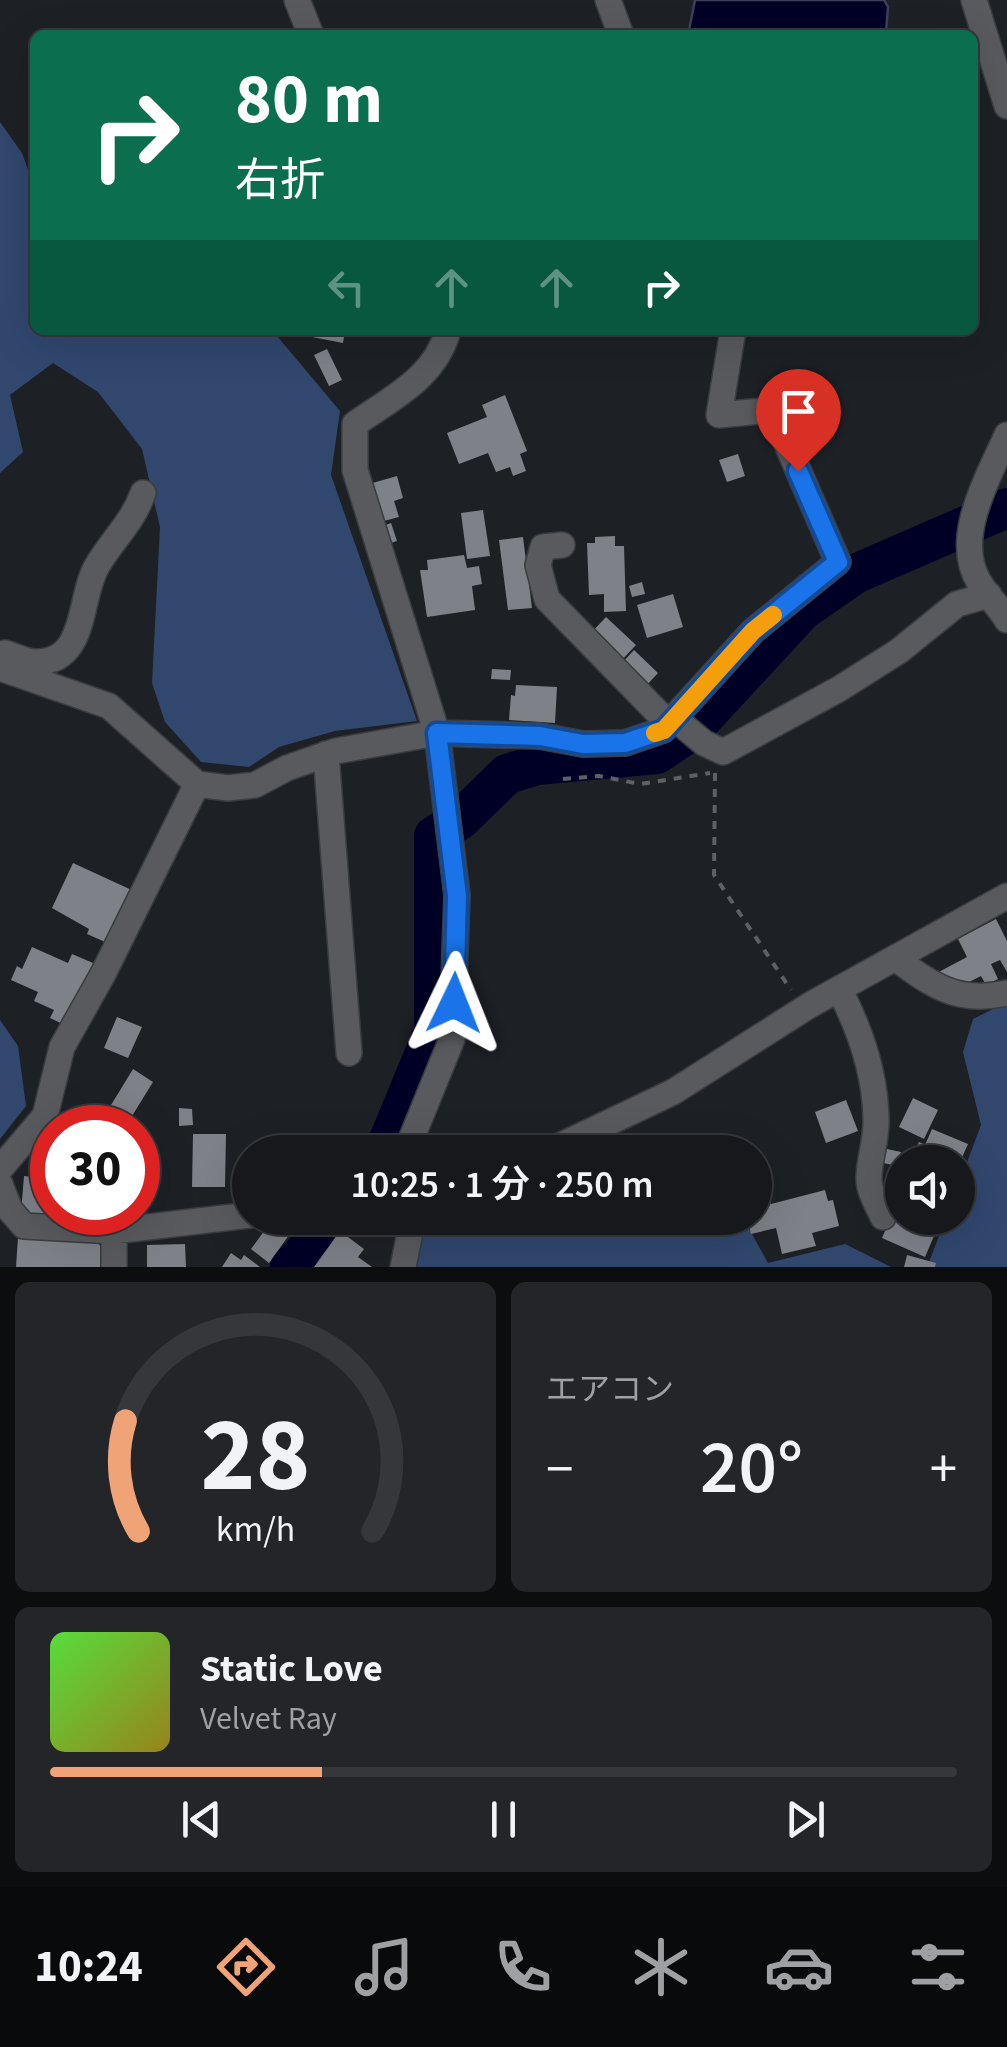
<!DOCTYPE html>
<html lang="ja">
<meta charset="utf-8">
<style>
:root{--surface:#16181c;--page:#232529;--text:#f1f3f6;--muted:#9ea0a3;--line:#35373b;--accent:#efa377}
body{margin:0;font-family:"Source Sans 3","Noto Sans JP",sans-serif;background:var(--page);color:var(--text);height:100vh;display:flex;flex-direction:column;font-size:38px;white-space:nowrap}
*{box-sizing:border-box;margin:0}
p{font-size:32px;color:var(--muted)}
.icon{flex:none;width:55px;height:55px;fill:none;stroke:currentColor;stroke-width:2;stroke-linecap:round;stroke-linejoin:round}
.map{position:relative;height:1267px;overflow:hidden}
.details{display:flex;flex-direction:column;gap:15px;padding:15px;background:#0c0d0f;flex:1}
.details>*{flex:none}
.hud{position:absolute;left:30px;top:30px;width:948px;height:305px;border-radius:15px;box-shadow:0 10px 40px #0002,0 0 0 2px var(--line);background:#0b6e4f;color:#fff;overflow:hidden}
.controls{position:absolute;left:885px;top:1145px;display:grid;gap:20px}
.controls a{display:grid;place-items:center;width:90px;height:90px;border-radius:50%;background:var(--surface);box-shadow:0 10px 40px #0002,0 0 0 2px var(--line);font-size:50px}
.speed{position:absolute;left:30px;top:1105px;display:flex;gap:20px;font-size:50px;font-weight:700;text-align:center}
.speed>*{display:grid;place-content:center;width:130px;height:130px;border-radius:50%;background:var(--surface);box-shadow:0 10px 40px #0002,0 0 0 2px var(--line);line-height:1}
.speed .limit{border:15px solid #d22;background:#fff;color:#111}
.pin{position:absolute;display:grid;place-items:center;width:85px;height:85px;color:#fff;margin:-102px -42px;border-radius:50% 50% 50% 0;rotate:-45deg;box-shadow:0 0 10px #0007}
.pin .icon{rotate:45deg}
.me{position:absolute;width:110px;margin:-55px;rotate:2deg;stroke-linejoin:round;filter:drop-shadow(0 0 8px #0008)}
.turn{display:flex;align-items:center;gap:35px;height:210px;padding:0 40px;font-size:45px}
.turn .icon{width:130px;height:130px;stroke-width:2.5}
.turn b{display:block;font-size:70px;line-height:85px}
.lanes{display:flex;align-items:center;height:95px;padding:0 40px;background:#0003;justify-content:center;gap:50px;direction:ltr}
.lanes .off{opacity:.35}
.big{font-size:75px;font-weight:600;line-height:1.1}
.details .widget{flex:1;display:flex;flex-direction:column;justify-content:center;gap:15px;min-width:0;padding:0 35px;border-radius:15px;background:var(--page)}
.details .dial{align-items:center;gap:0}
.dial svg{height:260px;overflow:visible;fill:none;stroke:var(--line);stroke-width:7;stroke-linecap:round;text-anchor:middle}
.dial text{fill:var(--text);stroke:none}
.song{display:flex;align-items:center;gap:30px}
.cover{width:120px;height:120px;border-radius:15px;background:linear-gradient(135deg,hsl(110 70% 55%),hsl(50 70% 35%))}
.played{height:10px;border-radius:5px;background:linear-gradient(90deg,var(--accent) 30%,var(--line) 30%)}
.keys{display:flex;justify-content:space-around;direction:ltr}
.heat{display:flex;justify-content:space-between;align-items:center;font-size:55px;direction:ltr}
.details .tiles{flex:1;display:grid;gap:15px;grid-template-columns:1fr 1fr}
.widget:last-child{grid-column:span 2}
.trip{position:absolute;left:232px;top:1135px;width:540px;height:100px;border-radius:50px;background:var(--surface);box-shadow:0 10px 40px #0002,0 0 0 2px var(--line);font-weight:600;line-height:100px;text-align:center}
.menu{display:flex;height:160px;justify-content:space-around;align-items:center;background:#090a0b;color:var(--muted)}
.menu .icon{width:70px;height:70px}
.menu .active{color:var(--accent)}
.menu b{font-size:45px;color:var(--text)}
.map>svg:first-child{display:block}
</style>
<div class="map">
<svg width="1007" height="1267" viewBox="0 0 1007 1267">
<rect width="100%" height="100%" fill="#1d2025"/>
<path fill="#31476e" d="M0 122 22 153 35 189V330H272L340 411 331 475 417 721 335 731 279 747 249 767 201 762 165 722 152 683 160 527 142 449 98 392 53 363 10 395 23 452 0 473Z
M1007 1002V1267H927L946 1218H958V1186L981 1125 963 1052 973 1019Z
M0 1020 18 1046 26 1106 0 1139Z
M437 1218H530L537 1223 555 1218H743L768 1263 845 1244 891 1267H417L426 1222Z"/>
<path fill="#000027" stroke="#3e3f5b" stroke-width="2.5" d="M695 0H884L888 7 886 33 688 35Z"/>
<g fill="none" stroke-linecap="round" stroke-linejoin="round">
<path stroke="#000027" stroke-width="40" d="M384 1152 434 1031V836L461 819 507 774 537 765 657 754 691 731 803 610 855 574 1007 508
M290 1267 338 1218"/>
</g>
<path fill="#7e8188" d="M308 330H345L343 343 307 336Z
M327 349 342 380 329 386 314 355Z
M505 395 527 451 520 454 526 471 513 476 510 467 496 472 488 453 459 464 447 433 487 417 482 405Z
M738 454 745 476 727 482 719 460Z
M397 476 403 498 394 501 399 517 380 522 369 484Z
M483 510 490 556 467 559 461 513Z
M391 523 397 541 388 544 383 526Z
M615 536V546H624L626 611 604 612V594L589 595 587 543H595V537Z
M523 537 532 608 508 610 499 540Z
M464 555 467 568 479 566 482 584 472 586 475 610 427 617 420 570H428L427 560Z
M642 582 645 594 632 597 629 586Z
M673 594 683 627 647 638 637 605Z
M606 617 636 645 620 662 590 634Z
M634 650 658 673 646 686 622 663Z
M492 669 511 670 510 680 491 679Z
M516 685 557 687 555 723 509 720 511 695 515 696Z
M73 863 136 892 112 945 87 934 89 929 52 908Z
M996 919 1007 941V972L1000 960 991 964 998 979 986 985 981 976 955 989 933 975 967 957 958 939Z
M32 947 68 963 72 954 100 966 71 1028 50 1018 54 1010 34 1001 38 992 11 980 17 966 22 969Z
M117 1017 142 1027 128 1058 104 1048Z
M133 1069 153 1082 132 1116 131 1128H107L108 1110Z
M913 1098 938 1110 924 1139 899 1127Z
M846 1100 858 1131 826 1143 815 1112Z
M179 1108 192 1109 193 1125 179 1126Z
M69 1112 102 1116 100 1128H67Z
M932 1129 968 1144 960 1162 911 1160 919 1142 925 1145Z
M193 1134H226L225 1187H192Z
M46 1136 52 1137V1156L43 1155Z
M479 1138 480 1152H420V1140Z
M138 1139 147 1140 144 1200H138Z
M887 1149 901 1152 898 1166 883 1163Z
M24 1176 52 1179 51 1216 21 1213Z
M766 1187 771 1204 825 1190 828 1201 833 1200 839 1226 812 1233 816 1246 782 1254 776 1228 751 1234 747 1218H755V1190Z
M902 1192V1218H935L931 1226 937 1229 925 1257 882 1238Z
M53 1212H95L94 1219 53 1221Z
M278 1221 292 1231 269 1263 251 1249 267 1227 271 1230Z
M340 1231 364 1249 358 1257 372 1267H314Z
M18 1237 98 1241 104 1256 103 1267H16Z
M185 1244 186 1267H147V1245Z
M231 1253 241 1260 244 1255 260 1267H222Z
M907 1255 936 1263 935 1267H904Z"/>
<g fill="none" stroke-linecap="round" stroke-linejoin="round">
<defs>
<path id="street" d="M297 0 311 35
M608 0 621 35
M974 0 1007 106
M1007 435C989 476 952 538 979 582 987 596 999 606 1007 620
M562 545 543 547 538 565 547 599 669 724
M5 653C14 655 25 662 35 662 88 663 78 598 97 566 112 540 133 522 143 493
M0 668 109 706 197 784 228 788 255 785 287 768 336 751 437 733 540 736 583 744 625 743 663 730 753 631 838 562 772 410 719 415 733 330
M674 718 704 743 723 752 839 689 899 651 957 604 989 595
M326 754 349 1053
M895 958C933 986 958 1004 1007 993
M839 989C860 1029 875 1072 876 1118 877 1141 868 1162 869 1180 869 1191 878 1206 883 1217
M406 1152 452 1039 457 895 437 733 355 470V424C392 398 436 377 448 330
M547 1152 673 1092 810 1005 1007 896
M0 1169 45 1116 62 1047 103 974 197 784
M0 1184 10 1210 24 1226 114 1231 250 1215
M114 1267V1231
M403 1267 413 1218"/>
</defs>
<use href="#street" stroke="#393c41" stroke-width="28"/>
<path stroke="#5d6064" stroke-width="4" stroke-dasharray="8 8" stroke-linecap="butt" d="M715 773 714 875 791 990
M563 779 599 776 640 784 710 773"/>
<use href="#street" stroke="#585a5d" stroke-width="25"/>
</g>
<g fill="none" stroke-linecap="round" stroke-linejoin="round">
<defs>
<path id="route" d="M454 1003 457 896 437 733 540 736 583 744 625 743 664 730 753 631 838 562 798 471"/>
</defs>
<use href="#route" stroke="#114b97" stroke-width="25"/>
<use href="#route" stroke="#1a73e8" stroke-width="18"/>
<path stroke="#f59e0b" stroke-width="18" d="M655 733 664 730 753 631 773 615"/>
</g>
</svg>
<div class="controls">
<a><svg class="icon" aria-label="sound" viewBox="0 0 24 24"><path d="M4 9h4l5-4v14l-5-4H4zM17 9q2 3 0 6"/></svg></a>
</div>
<div class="speed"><div class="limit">30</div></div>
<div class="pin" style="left:798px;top:471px;background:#d93025"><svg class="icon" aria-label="arrive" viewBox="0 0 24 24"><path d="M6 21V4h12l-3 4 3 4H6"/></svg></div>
<svg class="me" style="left:454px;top:1003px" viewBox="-20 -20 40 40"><path d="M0-17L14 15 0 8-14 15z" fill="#1a73e8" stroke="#fff" stroke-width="4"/></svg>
<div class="trip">10:25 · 1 分 · 250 m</div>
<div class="hud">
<div class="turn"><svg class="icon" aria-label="right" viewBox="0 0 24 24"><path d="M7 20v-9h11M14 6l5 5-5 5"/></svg><div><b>80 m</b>右折</div></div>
<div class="lanes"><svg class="icon off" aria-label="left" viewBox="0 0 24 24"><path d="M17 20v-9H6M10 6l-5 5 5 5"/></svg><svg class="icon off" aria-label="ahead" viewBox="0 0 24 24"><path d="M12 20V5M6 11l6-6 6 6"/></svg><svg class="icon off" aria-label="ahead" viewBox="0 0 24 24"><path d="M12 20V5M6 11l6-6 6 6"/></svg><svg class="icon" aria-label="right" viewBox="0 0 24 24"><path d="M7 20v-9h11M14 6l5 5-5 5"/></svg></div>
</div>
</div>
<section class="details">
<div class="tiles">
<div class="widget dial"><svg viewBox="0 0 100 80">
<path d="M14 69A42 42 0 1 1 86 69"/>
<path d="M14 69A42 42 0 0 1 10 35" stroke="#efa377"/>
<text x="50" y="56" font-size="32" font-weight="700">28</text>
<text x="50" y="72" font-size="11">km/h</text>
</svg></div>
<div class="widget"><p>エアコン</p>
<div class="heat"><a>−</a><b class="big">20°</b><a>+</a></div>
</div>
<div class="widget">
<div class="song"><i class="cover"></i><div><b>Static Love</b><p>Velvet Ray</p></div></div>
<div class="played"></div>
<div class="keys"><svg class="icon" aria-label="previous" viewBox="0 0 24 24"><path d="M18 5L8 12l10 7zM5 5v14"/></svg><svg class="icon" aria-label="pause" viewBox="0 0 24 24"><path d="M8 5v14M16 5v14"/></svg><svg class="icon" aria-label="next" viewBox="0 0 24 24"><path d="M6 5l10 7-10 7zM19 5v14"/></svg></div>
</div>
</div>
</section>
<nav class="menu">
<b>10:24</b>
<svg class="icon active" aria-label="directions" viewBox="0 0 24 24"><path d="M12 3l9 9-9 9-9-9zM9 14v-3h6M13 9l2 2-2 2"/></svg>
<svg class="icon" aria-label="music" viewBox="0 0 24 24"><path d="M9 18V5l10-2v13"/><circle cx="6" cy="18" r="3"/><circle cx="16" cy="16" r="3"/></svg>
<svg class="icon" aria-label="phone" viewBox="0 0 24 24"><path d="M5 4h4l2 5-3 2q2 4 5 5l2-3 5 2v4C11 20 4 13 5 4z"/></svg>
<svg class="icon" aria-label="climate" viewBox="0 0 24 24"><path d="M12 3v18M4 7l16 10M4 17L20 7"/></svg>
<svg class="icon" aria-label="car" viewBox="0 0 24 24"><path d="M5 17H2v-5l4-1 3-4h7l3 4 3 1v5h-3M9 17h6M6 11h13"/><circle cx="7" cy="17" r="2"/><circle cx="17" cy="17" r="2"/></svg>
<svg class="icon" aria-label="filters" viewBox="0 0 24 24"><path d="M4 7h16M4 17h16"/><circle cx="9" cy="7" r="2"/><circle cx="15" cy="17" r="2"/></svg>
</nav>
